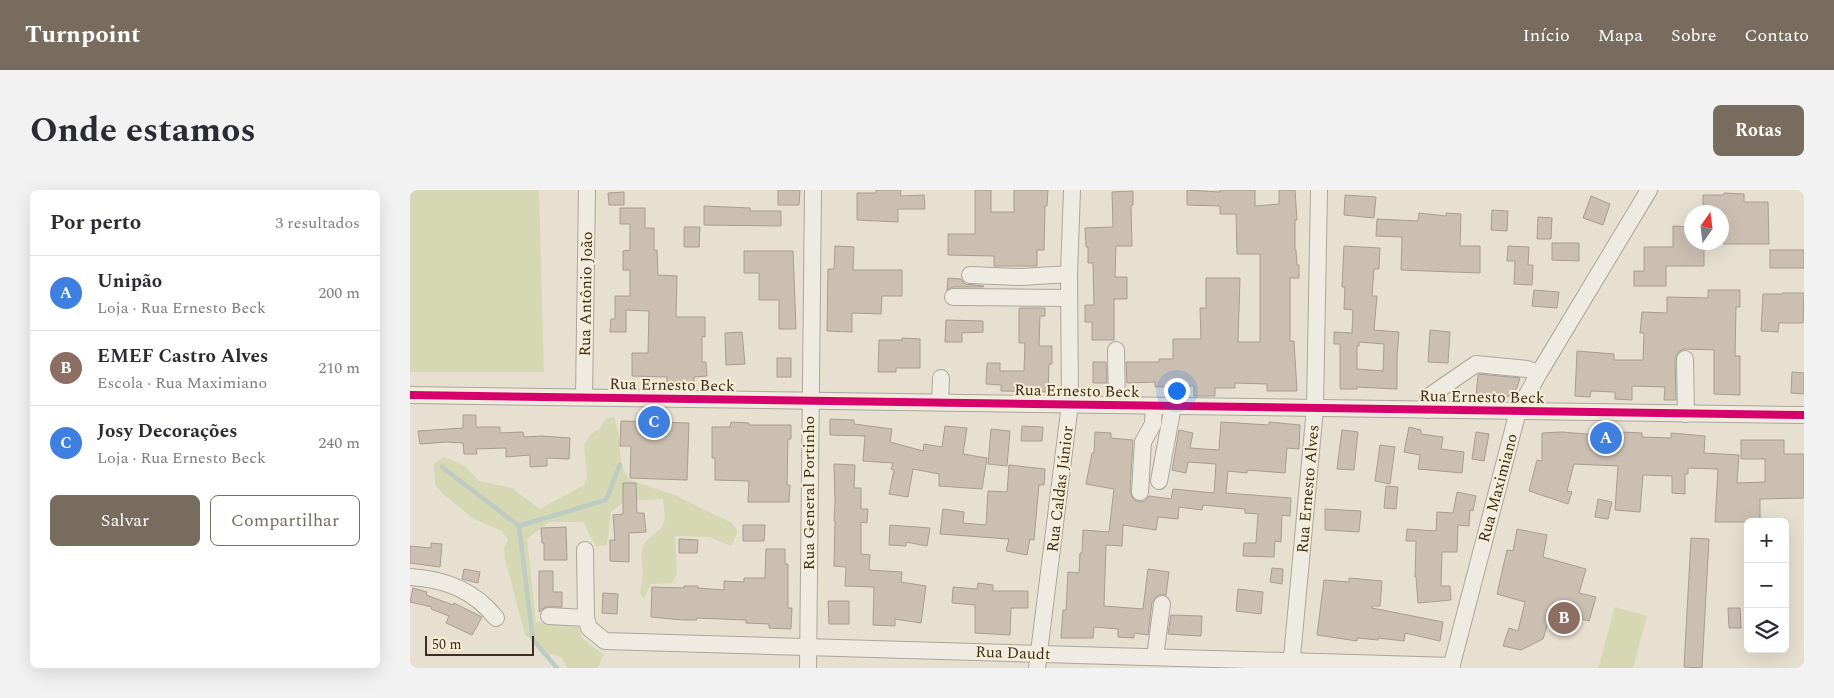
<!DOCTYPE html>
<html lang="pt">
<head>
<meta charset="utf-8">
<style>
	body { margin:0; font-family:Spectral,serif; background:#f2f2f3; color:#2b2b33 }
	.controls { position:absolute; right:15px; bottom:15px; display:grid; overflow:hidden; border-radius:8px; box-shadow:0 5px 20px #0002 }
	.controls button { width:45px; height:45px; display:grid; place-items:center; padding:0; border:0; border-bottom:1px solid #e1e1e2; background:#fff; color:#2b2b33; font:25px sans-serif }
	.compass { position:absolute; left:1274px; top:15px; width:45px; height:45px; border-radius:50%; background:#fff; box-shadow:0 5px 20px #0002; rotate:14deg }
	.scale { position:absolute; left:15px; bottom:12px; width:109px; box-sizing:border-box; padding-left:5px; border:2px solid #3d2e20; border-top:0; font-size:14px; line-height:18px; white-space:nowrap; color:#3d2e20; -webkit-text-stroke:4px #f7eed8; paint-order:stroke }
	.you { position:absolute; left:766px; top:200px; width:18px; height:18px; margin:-12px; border:4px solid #fff; border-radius:50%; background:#1a73e8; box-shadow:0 0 0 8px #1a73e833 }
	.badge { display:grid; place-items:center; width:32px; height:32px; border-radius:50%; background:#786c5e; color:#fff; font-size:16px; font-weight:700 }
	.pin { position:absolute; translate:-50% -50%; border:2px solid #fff; box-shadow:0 1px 5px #0006 }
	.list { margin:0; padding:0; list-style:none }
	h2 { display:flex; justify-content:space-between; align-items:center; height:65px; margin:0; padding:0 20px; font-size:21px }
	h2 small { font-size:16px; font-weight:400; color:#7c7c81 }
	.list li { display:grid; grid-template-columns:32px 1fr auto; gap:15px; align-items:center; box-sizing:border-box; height:75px; padding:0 20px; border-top:1px solid #e1e1e2 }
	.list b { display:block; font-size:19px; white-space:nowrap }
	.list p { margin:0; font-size:16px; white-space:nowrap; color:#7c7c81 }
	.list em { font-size:16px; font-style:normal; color:#7c7c81 }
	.actions { display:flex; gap:10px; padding:15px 20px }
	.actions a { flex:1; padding:11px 0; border:1px solid #786c5e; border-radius:8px; text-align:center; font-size:18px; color:#786c5e }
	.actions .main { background:#786c5e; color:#fff }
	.icon { flex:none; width:28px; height:28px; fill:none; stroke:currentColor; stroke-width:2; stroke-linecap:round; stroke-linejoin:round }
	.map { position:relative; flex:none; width:1394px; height:478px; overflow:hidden; border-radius:8px }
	header { display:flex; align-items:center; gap:30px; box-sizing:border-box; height:70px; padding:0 25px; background:#786c5e; color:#fff }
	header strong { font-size:24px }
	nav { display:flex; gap:28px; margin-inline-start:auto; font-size:18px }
	.intro { display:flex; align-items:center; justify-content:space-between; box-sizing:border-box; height:120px; padding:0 30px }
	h1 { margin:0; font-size:35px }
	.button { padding:12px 22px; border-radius:8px; background:#786c5e; color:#fff; font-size:18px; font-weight:700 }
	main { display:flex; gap:30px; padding:0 30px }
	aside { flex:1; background:#fff; border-radius:8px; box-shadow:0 5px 20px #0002 }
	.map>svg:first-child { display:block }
	.green { fill:#d6d7b3 }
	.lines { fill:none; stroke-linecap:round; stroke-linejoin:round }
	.stream { stroke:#bcccc2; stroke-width:4.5 }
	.building { fill:#cbbfb2; stroke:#a89c90; fill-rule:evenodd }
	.minor-casing { stroke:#ada599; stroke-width:18 }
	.minor { stroke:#efebe3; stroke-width:16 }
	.cycleway-casing { stroke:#f7eed8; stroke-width:11 }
	.cycleway { stroke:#d6006c; stroke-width:8 }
	.labels { text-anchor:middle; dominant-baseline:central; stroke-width:4; stroke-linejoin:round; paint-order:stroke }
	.street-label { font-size:16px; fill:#3d2e20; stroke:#f7eed8 }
</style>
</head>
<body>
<header>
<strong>Turnpoint</strong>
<nav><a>Início</a><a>Mapa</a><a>Sobre</a><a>Contato</a></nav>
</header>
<div class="intro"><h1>Onde estamos</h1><a class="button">Rotas</a></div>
<main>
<aside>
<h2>Por perto<small>3 resultados</small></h2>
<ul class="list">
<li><span class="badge" style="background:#3f7fe0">A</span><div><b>Unipão</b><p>Loja · Rua Ernesto Beck</p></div><em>200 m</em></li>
<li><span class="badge" style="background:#8d6e63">B</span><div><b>EMEF Castro Alves</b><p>Escola · Rua Maximiano</p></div><em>210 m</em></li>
<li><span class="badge" style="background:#3f7fe0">C</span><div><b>Josy Decorações</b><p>Loja · Rua Ernesto Beck</p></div><em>240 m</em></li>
</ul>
<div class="actions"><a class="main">Salvar</a><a>Compartilhar</a></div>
</aside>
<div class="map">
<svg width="1394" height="478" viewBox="0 0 1394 478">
	<rect width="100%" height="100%" fill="#e7e0d1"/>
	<g class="green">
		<polygon points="0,0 129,0 134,182 0,182"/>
		<path d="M204 227C213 247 205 272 220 290L267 306 322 333 328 342 321 356 300 347 265 346 267 384 262 393 241 394 234 409 230 403 233 384 231 363 234 353 250 339 255 330 253 309 215 311 201 322 197 355 186 356 173 332H139L117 349 126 432 169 437 172 448 194 465 187 478H157L151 467 142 464 132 466 123 450 115 445 95 369 94 359 98 349 92 341 64 329 32 303 25 295 24 274 33 267 54 275 69 291 102 298 130 319 174 295 177 285 174 255 180 245 189 239 197 228Z"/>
		<polygon points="1205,417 1237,426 1223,478 1188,478"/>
	</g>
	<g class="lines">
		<g class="stream">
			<polyline points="32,277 109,336 123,450 147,478"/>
			<polyline points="109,336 196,310 210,275"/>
		</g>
	</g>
	<g class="building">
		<polygon points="368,0 390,0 389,15 368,15"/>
		<polygon points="466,0 491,0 490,6 514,5 515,19 488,19 488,32 447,30 447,3 466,3"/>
		<polygon points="565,0 581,0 581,22 604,22 604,0 638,0 637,16 635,16 634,60 627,60 627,76 584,76 584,66 538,65 538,44 565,44"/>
		<polygon points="777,0 810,2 810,0 845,0 845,16 869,14 869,0 885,0 887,30 885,30 885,60 886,60 887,75 889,75 889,88 880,88 880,151 884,151 887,201 857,201 857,194 825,193 825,198 805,198 805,206 784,206 784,196 745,197 745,192 717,193 716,172 749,172 749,169 763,169 763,149 791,149 790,118 796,118 796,88 830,88 828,152 850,152 850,64 827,64 826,24 810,24 810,16 777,15"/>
		<polygon points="723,1 723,15 721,15 722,56 706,56 705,87 717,87 717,109 704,109 704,150 682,150 682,132 675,132 675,115 684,115 683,73 678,73 678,57 676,57 675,38 703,37 702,2"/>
		<polygon points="214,2 214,15 199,15 198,3"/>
		<polygon points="1314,3 1334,4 1334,12 1358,12 1359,54 1313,54 1313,22 1293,22 1293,5 1313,5"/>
		<polygon points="935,5 966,7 964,28 934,25"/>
		<polygon points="1181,6 1200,14 1193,35 1173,28"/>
		<polygon points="294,16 340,18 340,21 371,21 371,36 294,35"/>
		<polygon points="210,18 235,18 235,38 244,38 244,60 247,60 248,85 267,86 266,127 295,127 295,147 292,146 292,172 296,172 297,186 284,187 284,193 257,194 257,187 222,186 222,163 238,163 239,121 216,120 216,142 200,142 201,129 205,129 205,106 220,106 220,80 213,80 213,61 220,60 220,34 210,34"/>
		<polygon points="1082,20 1098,21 1097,41 1081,40"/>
		<polygon points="1009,23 1036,26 1036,23 1051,24 1050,56 1070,56 1070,83 991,80 992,47 966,46 967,29 1008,31"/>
		<polygon points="1128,27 1142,28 1141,49 1127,49"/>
		<polygon points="1263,36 1282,37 1282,52 1294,52 1294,76 1256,76 1256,96 1224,96 1224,81 1234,81 1234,57 1263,57"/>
		<polygon points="274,37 290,37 289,57 274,57"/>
		<polygon points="1142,53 1169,53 1169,71 1142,70"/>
		<polygon points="425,56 444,57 443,80 492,80 492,106 472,106 471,124 442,123 442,142 417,141 418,79 424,79"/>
		<path d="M934 56 970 58 969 79H964L962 106H967L964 140 989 142 987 167V199L947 197V199H930V154H924V142L942 143 943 120 934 119 935 97H932ZM949 152 974 154 973 181 947 179V156H949Z"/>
		<polygon points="1098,56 1119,57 1118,75 1123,75 1122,95 1104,94 1105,71 1097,71"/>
		<rect x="1360" y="60" width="34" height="18"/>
		<polygon points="334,61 383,61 386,139 369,139 369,110 349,110 349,83 334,83"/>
		<polygon points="538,88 551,89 555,94 574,96 573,97 543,97 537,100"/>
		<polygon points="1124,100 1149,102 1147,118 1122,116"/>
		<polygon points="1298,100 1330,100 1330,117 1326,117 1325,166 1330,166 1330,205 1304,204 1304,160 1275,159 1269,161 1265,169 1266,210 1254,210 1255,197 1222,196 1222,210 1205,209 1205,202 1181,201 1180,207 1165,206 1167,161 1204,164 1204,170 1233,170 1234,143 1230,143 1232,122 1257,123 1257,107 1298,108"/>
		<polygon points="1372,103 1394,103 1393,133 1369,133 1368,142 1351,141 1353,104 1372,104"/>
		<polygon points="609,118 635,118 635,126 630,126 629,156 642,156 642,174 639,174 638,202 591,201 591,195 576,194 577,173 590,173 590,181 614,181 615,153 609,153"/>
		<polygon points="536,130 573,131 573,142 552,143 552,152 535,152"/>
		<polygon points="1020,140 1040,142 1038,173 1018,172"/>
		<polygon points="332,142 335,174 316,175 315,143"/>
		<polygon points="492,148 510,149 510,178 486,178 486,182 468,182 469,150 492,150"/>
		<rect x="367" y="168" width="14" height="19"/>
		<polygon points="683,172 696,172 697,193 683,193"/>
		<polygon points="1382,182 1394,183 1394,204 1381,203"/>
		<polygon points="1068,185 1069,184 1110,188 1107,198 1101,205 1093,209 1066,206"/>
		<polygon points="53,225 66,225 66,237 90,237 90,243 113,242 114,247 131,246 160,248 159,269 137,268 137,276 120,277 120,265 96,267 96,258 66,259 67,264 54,264 53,253 36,252 10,254 8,241 53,238"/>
		<polygon points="420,229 444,230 444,234 482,239 480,252 513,261 514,254 532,257 535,236 557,238 553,264 577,268 572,299 529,296 529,284 503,279 498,307 479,304 484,280 481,279 483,273 453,271 455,246 420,245"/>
		<polygon points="211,231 279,233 277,290 220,288 221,256 210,256"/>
		<polygon points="321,232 339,233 339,235 381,235 381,249 378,249 377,295 380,295 379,312 338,312 339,291 305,290 305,268 302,268 302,237 320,237"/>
		<polygon points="811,232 859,235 859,232 890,235 889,259 877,258 875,283 837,280 837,283 818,281 816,303 881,308 880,326 872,325 871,352 865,351 864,367 833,366 834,353 846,353 848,324 835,323 835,319 793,315 792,320 769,317 768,329 748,327 746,340 713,335 712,356 696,355 694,416 733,419 738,379 759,382 756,405 748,405 742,412 738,445 724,443 724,448 708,447 708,439 684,437 683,448 651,448 653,420 656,420 658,382 669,383 670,363 672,363 673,340 699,342 704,299 676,294 682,263 684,263 685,242 701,243 701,248 723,250 720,302 724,310 730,312 735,311 739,306 761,309 763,299 804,303 806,274 778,272 776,283 762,280 769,240 783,243 780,258 809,260"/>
		<polygon points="612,236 633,237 632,251 611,251"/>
		<polygon points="999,237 1011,240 1011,244 1033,247 1031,259 1054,262 1052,283 1008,279 1010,265 994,262"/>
		<polygon points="581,239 600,241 597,276 578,274"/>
		<polygon points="932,240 948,242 944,280 927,279"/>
		<polygon points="1066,242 1079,244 1074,271 1062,269"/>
		<polygon points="1152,242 1210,247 1210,242 1232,243 1232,247 1261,248 1261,243 1295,246 1294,263 1329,265 1327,293 1355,292 1355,269 1331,269 1331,250 1374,250 1374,264 1394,264 1394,308 1350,309 1350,332 1305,332 1308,279 1278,278 1278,284 1275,284 1275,304 1262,303 1262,286 1233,285 1230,322 1205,320 1208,276 1164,274 1157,301 1162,302 1158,314 1119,301 1127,270 1132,271 1132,243"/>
		<polygon points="970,255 985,257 980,294 965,291"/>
		<polygon points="424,274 445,275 444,298 451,298 451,319 458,319 457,333 451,332 451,364 460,365 459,380 492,382 491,392 516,396 511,433 485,429 485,436 463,435 464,397 435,396 436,377 424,376 425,331 424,331 425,311"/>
		<polygon points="599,275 635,279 634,295 629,295 624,350 620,349 617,365 596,361 599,349 530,344 533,319 554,322 553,333 576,335 578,301 597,302"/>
		<polygon points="213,293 226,293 227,323 234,323 236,342 219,343 219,372 200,371 200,350 205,350 203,325 213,324"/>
		<polygon points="976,296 988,297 986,319 974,318"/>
		<polygon points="1047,302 1066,306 1063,321 1060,320 1059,336 1048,335 1047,362 1032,362 1031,396 1040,396 1041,410 1008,413 1006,387 1005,387 1006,351 996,351 997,339 1026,341 1027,322 1043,323"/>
		<polygon points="1188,309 1202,312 1198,329 1185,327"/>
		<polygon points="915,319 951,321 949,342 915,340"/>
		<polygon points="333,335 355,335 354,351 333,351"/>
		<polygon points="480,335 520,338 517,356 496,352 496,356 479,355"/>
		<polygon points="156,337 157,370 134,370 134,353 132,353 131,338"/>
		<polygon points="1107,339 1137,345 1133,367 1176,379 1169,403 1186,407 1179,431 1161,426 1159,432 1140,426 1133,449 1111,460 1093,456 1099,438 1108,441 1115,412 1087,404 1097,360 1103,361"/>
		<polygon points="1281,348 1299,349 1292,478 1274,477"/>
		<polygon points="269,349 288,350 287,363 269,363"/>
		<polygon points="21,353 32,354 30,377 0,373 0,356 21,358"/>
		<polygon points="356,359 375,359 375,374 378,374 378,418 382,418 381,439 359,438 359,434 336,433 336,430 287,428 287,430 273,430 241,427 242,397 274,398 274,396 288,396 288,398 314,400 314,391 334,392 334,388 355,388"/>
		<polygon points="862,378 873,379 872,394 860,392"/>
		<polygon points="54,379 70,382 68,393 52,389"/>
		<polygon points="129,381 143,381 143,402 152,402 152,417 135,417 129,422"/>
		<polygon points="939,388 972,391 970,416 962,416 962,418 1033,432 1030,451 995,443 994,451 968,448 968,450 947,448 947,451 907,445 914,390 939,392"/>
		<polygon points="568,393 583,395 583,401 618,401 618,418 601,418 600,445 565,443 565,415 542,413 543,397 567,399"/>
		<polygon points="3,398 17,402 16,405 43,415 44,413 72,427 62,445 36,433 39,426 21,419 22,417 0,412"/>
		<polygon points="828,399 853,402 851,424 826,421"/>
		<polygon points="193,403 208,404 207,424 192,423"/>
		<polygon points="418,411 439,411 439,434 419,434"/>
		<polygon points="1318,418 1330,418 1331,438 1319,438"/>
		<polygon points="761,425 792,426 791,446 758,444"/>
	</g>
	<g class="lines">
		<defs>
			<g id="minor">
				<polyline points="560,85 611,87 659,84"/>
				<polyline points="543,107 659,108"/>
				<polyline points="706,160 707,215"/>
				<polyline points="1275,169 1276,224"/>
				<polyline points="0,205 1394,225"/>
				<polyline points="174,207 177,0"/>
				<polyline points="530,212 531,188"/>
				<polyline points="1018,220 1018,207 1066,174 1117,179 1129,183"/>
				<polyline points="749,291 763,216"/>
				<polyline points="730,302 733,252 743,234 744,216"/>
				<polyline points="175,360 176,428 179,438 195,451 1042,476"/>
				<path d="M0 387C35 389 64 400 86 428"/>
				<polyline points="139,426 176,428"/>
				<polyline points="745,467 752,414"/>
				<polyline points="398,478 403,0"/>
				<polyline points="627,478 660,214 659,84 662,0"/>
				<polyline points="881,478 905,218 909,0"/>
				<polyline points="1041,478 1108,221 1129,183 1239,0"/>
			</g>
		</defs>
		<use href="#minor" class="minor-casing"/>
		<use href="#minor" class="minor"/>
		<defs>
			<polyline id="cycleway" points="0,205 1394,225"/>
		</defs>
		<use href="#cycleway" class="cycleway-casing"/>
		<use href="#cycleway" class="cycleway"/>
	</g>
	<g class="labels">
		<g class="street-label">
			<text transform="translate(176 104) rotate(-89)">Rua Antônio João</text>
			<text transform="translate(262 195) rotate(1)">Rua Ernesto Beck</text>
			<text transform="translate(667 201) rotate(1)">Rua Ernesto Beck</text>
			<text transform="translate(1072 207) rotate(1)">Rua Ernesto Beck</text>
			<text transform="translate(1088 298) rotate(-75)">Rua Maximiano</text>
			<text transform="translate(650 299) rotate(-83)">Rua Caldas Júnior</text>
			<text transform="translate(898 299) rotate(-85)">Rua Ernesto Alves</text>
			<text transform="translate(399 303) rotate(-90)">Rua General Portinho</text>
			<text transform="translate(603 463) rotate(2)">Rua Daudt</text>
		</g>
	</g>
</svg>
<div class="controls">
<button>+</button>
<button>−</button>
<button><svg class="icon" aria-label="layers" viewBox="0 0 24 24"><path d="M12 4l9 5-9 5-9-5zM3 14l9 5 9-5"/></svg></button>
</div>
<svg class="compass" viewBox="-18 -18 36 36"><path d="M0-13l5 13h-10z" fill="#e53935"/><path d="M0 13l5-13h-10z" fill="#7c7c81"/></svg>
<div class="scale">50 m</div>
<div class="you"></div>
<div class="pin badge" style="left:1196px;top:248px;background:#3f7fe0">A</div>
<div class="pin badge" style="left:1154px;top:428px;background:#8d6e63">B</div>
<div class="pin badge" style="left:244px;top:232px;background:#3f7fe0">C</div>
</div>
</main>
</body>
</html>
